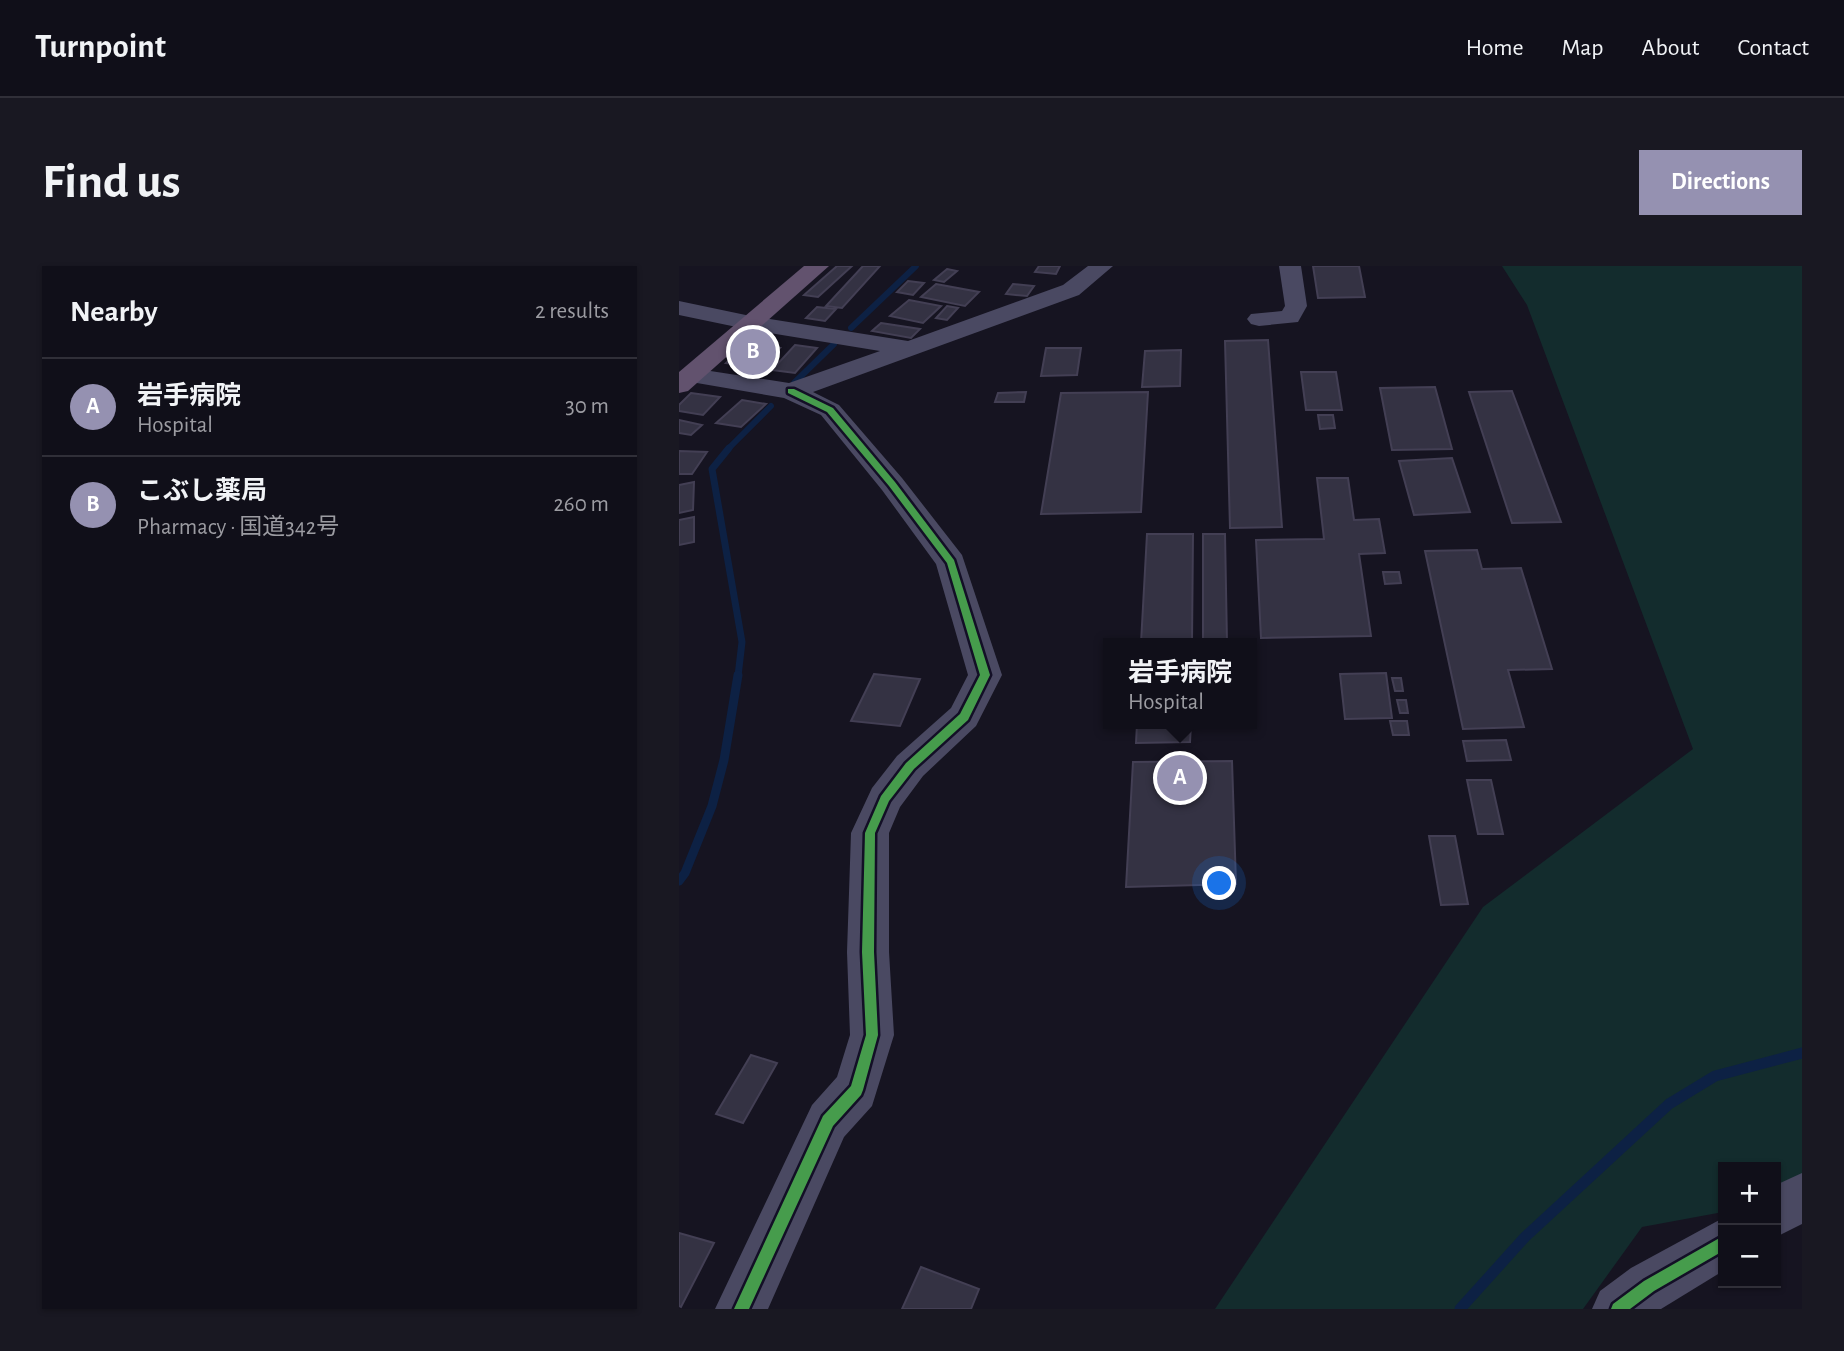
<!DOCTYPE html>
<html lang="en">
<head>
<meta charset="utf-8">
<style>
	body { margin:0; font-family:"Alegreya Sans","Noto Sans JP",sans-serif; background:#191822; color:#f1f3f6 }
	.controls { position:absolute; right:21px; bottom:21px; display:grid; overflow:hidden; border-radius:0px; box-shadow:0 2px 5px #0004 }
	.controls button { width:63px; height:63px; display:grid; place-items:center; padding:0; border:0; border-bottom:2px solid #302f38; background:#100f19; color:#f1f3f6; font:35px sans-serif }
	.you { position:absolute; left:541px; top:618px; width:24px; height:24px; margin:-18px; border:5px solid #fff; border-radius:50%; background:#1a73e8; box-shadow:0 0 0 10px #1a73e833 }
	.badge { display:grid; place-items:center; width:46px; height:46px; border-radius:50%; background:#9591b1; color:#fff; font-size:23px; font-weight:700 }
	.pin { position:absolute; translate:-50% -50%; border:4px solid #fff; box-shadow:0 2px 7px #0006 }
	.popup { position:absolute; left:424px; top:372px; width:154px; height:91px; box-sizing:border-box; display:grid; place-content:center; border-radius:0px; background:#100f19; filter:drop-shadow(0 2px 5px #0005); font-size:23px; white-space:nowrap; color:#9c9ca2 }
	.popup b { font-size:26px; color:#f1f3f6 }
	.popup::after { content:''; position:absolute; left:50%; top:100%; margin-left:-14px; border:14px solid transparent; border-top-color:#100f19 }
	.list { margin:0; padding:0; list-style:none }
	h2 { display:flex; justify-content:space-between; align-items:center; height:91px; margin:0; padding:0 28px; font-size:30px }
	h2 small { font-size:23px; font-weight:400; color:#9c9ca2 }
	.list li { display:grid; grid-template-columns:46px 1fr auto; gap:21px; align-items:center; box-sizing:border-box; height:98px; padding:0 28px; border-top:2px solid #302f38 }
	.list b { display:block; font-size:26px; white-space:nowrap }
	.list p { margin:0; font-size:23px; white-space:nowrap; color:#9c9ca2 }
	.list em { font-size:23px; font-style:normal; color:#9c9ca2 }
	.map { position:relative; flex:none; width:1123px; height:1043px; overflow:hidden; border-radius:0px }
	header { display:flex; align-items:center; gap:42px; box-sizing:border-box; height:98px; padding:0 35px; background:#100f19; border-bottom:2px solid #302f38 }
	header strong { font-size:33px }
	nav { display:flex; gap:38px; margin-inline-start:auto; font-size:24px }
	.intro { display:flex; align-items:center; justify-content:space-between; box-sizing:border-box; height:168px; padding:0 42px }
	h1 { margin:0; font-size:49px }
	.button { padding:18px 32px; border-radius:0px; background:#9591b1; color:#fff; font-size:24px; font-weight:700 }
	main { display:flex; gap:42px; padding:0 42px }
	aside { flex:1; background:#100f19; border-radius:0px; box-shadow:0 2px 5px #0004 }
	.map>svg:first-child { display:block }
	.green { fill:#132c2d }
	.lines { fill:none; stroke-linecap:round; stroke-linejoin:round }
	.stream-far3 { stroke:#0d2144; stroke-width:6 }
	.stream-far2 { stroke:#0d2144; stroke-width:7 }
	.stream-far1 { stroke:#0d2144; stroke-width:9 }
	.stream { stroke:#0d2144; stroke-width:11 }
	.building { fill:#343243; stroke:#433f54; stroke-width:2 }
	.minor { fill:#4a4962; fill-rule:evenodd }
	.tertiary { fill:#4a4962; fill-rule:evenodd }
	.trunk { fill:#62526e; fill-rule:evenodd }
	.cycleway-casing { stroke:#130f26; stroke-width:5 }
	.cycleway { fill:#469c4c; fill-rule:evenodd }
</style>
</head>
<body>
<header>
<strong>Turnpoint</strong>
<nav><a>Home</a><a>Map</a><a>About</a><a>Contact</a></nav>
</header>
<div class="intro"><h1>Find us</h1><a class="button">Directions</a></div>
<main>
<aside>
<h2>Nearby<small>2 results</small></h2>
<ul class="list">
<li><span class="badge">A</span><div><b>岩手病院</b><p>Hospital</p></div><em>30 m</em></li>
<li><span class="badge">B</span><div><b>こぶし薬局</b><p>Pharmacy · 国道342号</p></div><em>260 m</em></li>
</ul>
</aside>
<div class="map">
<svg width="1123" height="1043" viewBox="0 0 1123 1043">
	<rect width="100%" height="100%" fill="#161421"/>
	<polygon class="green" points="823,0 1123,0 1123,932 1097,937 1097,901 1044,901 1044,946 963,961 904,1043 536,1043 804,641 1014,483 848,39"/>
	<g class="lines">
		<g class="stream-far3">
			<polyline points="172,62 237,0"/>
			<polyline points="115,117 155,78"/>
			<polyline points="49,183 92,140"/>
		</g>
		<polyline class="stream-far2" points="50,182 33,203 63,376 59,410"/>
		<polyline class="stream-far1" points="0,615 6,607 33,540 45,494 59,409"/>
		<polyline class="stream" points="781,1043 846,971 990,838 1036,810 1123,787"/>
	</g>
	<g class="building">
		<polygon points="158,0 173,0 139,31 125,29"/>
		<polygon points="184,0 201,0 163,42 147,40"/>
		<polygon points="360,0 381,0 377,8 356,6"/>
		<polygon points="634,0 680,0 686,31 639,32"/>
		<polygon points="268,3 278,5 265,16 255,14"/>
		<polygon points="229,15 245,17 234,29 218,26"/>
		<polygon points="257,18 300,26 286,40 242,31"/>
		<polygon points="334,18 355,20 348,30 327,28"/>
		<polygon points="230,34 262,40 244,57 211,50"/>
		<polygon points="268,40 279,42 268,54 257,52"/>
		<polygon points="138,41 157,43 146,55 127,52"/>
		<polygon points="202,57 241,63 232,72 193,65"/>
		<polygon points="589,74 603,261 551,262 546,75"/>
		<polygon points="68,77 101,82 80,102 47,97"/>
		<polygon points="116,79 138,82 116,107 93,104"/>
		<polygon points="367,82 402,82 398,109 362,110"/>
		<polygon points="502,84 501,120 463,121 466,85"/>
		<polygon points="622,106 657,106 663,144 627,144"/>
		<polygon points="756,121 773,183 713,184 701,122"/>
		<polygon points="833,125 882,256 833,257 790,126"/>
		<polygon points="347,126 345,136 316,136 319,127"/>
		<polygon points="469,126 462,246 362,248 382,127"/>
		<polygon points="12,127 41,131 24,149 0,145 0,139"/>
		<polygon points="63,134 87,138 62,161 37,157"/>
		<polygon points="639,149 654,149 656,162 641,163"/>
		<polygon points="0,154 23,159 12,169 0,167"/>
		<polygon points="0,185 28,186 13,208 0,208"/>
		<polygon points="773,192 791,246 735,249 720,195"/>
		<polygon points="638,212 669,212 675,254 700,253 706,287 680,288 692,370 582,372 577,274 645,273"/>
		<polygon points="15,216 14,244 0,247 0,219"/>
		<polygon points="15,251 15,276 0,279 0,254"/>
		<polygon points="468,268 514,268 513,377 462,377"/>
		<polygon points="524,268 546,268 548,377 524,377"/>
		<polygon points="798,284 803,303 842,302 873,403 829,404 845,461 784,463 746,285"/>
		<polygon points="704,306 720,306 722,317 706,318"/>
		<polygon points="707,407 713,452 666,453 661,408"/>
		<polygon points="195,408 241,413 221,460 172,455"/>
		<polygon points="713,412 722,412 724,425 716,425"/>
		<polygon points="718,434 727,434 729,447 721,447"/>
		<polygon points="711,455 728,455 730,469 714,469"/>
		<polygon points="458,458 512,458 511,476 457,477"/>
		<polygon points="827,474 832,494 788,495 784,475"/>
		<polygon points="553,495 557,618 447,621 454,496"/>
		<polygon points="788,514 812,514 824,568 799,568"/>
		<polygon points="750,570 776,570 789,638 762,639"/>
		<polygon points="72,789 98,797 64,857 37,848"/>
		<polygon points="0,967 35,977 2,1041 0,1040"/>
		<polygon points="242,1001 300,1023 292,1043 223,1043"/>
	</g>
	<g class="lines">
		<g class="minor">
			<polygon points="409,0 434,0 400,29 134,126 160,139 223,212 283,289 323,409 297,460 244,510 221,541 210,567 210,686 215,769 193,840 165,871 89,1043 36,1043 133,839 158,811 171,769 168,686 172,567 193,522 218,490 272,442 289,409 257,298 203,224 142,149 105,132 12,116 3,114 0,108 3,104 12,102 110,117 201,85 72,64 64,62 60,57 64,52 72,50 229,75 384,19"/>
			<polygon points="600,0 622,0 628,40 619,56 580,60 572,58 568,53 572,48 603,45 606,40"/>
			<polygon points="1123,907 1123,958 1097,971 1097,919"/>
			<polygon points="1044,952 1044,1005 982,1043 913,1043 921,1025 952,1002"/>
		</g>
		<polygon class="tertiary" points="0,35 81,52 84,57 81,62 72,64 0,49"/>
		<polygon class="trunk" points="125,0 150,0 9,125 0,127 0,106"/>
		<defs>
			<g id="cycleway">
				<polygon points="109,123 115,123 154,142 216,216 275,294 311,409 289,454 235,503 210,535 196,567 195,686 199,769 184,824 182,829 154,860 70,1043 55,1043 144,850 172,820 187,769 183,686 186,567 202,530 227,497 281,448 301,409 268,297 210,220 148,146 109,127"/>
				<polygon points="1044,970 1044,985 975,1025 951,1043 932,1043 934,1038 965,1015"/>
			</g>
		</defs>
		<use href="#cycleway" class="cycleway-casing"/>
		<use href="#cycleway" class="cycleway"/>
	</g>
</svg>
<div class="controls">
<button>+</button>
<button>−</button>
</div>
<div class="you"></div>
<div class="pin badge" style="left:501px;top:512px">A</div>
<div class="popup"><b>岩手病院</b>Hospital</div>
<div class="pin badge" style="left:74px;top:86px">B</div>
</div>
</main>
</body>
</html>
